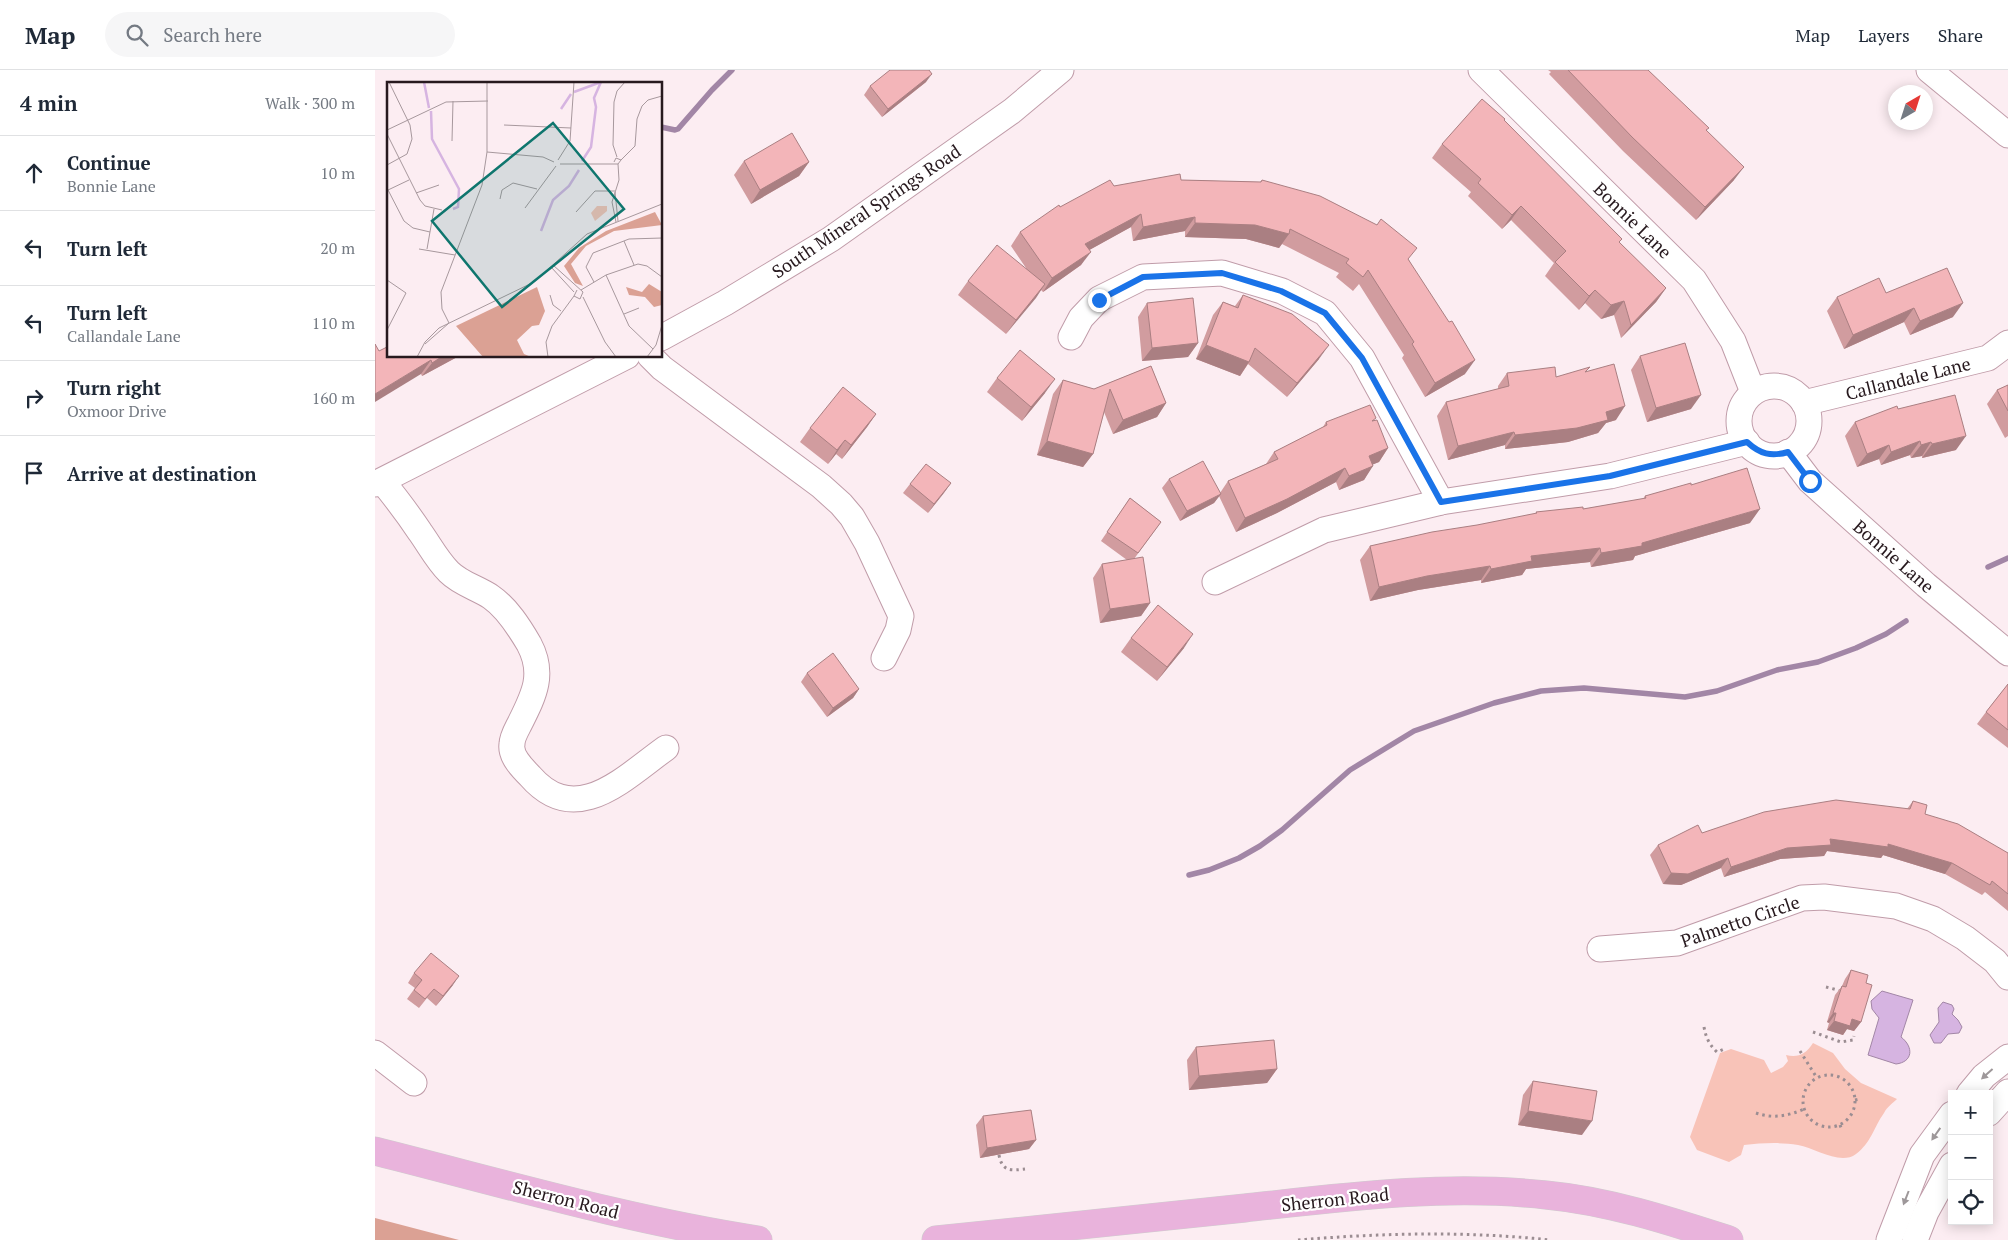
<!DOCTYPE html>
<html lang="en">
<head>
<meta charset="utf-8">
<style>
	body { margin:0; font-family:"PT Serif",serif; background:#f6f6f7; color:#1f2937 }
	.controls { position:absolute; right:15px; bottom:15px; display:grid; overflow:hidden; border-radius:0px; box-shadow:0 2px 12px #0003 }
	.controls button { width:45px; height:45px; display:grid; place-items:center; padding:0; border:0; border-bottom:1px solid #e0e1e3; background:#fff; color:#1f2937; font:25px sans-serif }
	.compass { position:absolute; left:1513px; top:15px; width:45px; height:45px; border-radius:50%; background:#fff; box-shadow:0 2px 12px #0003; rotate:39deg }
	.stop { position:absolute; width:15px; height:15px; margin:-11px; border:4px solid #1a73e8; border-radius:50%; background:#fff }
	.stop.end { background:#1a73e8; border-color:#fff; box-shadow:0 1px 5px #0008 }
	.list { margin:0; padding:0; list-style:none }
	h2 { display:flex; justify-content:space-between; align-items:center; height:65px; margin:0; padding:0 20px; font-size:21px }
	h2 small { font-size:16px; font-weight:400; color:#747a83 }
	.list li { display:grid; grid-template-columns:32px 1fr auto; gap:15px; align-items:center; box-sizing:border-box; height:75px; padding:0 20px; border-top:1px solid #e0e1e3 }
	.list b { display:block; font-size:19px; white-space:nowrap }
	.list p { margin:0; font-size:16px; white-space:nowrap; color:#747a83 }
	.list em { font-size:16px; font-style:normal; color:#747a83 }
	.icon { flex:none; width:28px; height:28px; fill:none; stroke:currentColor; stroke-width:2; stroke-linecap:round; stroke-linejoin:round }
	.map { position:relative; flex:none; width:1633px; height:1170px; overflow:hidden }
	header { display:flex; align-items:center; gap:30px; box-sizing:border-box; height:70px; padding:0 25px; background:#fff; border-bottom:1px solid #e0e1e3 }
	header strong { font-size:24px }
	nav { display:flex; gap:28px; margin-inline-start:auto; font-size:18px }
	.search { width:350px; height:45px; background:#f6f6f7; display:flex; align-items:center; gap:12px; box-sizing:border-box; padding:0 18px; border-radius:28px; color:#747a83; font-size:19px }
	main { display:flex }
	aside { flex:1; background:#fff }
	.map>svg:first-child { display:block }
	.green { fill:#f8c3b8 }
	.forest { fill:#dba194 }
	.water { fill:#d6b4e1; stroke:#a286a6 }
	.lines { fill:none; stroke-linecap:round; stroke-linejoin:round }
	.stream { stroke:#a286a6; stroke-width:5.5 }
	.minor-casing { stroke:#c09ca9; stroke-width:27 }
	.major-casing { stroke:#cfccce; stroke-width:29 }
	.path { stroke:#9b8d92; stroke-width:3; stroke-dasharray:2.5 4; stroke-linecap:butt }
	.minor { stroke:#fff; stroke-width:25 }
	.major { stroke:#e9b3dc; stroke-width:28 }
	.wall { fill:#d19c9f }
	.shaded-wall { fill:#aa7f82 }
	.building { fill:#f3b5b9; stroke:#aa7f82 }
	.oneway { fill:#9e989a }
	.route { stroke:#1a73e8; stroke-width:6 }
	.labels { text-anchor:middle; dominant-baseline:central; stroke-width:4.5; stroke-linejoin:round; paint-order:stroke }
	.street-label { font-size:18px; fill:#27191e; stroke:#fff }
	.inset-river { fill:none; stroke:#d6b4e1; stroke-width:2.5 }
	.inset-road { fill:none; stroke:#a7989d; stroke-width:1 }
	.view { fill:#0f766e; fill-opacity:0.15; stroke:#0f766e; stroke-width:2.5 }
	.inset-edge { fill:none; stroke:#27191e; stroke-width:2.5 }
</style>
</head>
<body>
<header>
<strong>Map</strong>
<div class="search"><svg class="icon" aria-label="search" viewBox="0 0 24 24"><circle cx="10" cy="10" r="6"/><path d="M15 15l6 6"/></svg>Search here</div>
<nav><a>Map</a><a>Layers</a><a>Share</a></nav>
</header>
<main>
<aside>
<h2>4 min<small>Walk · 300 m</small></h2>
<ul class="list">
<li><svg class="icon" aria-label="ahead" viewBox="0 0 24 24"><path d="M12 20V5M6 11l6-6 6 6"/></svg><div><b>Continue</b><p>Bonnie Lane</p></div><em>10 m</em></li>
<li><svg class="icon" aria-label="left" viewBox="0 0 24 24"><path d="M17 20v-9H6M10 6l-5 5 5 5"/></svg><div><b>Turn left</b></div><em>20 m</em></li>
<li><svg class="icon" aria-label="left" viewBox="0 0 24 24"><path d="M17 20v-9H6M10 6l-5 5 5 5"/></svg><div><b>Turn left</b><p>Callandale Lane</p></div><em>110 m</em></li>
<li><svg class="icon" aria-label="right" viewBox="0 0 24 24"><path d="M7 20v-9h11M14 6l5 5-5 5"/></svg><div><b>Turn right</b><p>Oxmoor Drive</p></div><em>160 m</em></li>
<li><svg class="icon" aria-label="arrive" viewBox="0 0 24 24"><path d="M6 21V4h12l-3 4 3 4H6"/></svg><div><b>Arrive at destination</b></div></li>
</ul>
</aside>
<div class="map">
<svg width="1633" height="1170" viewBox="0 0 1633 1170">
	<rect width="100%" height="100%" fill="#fcedf2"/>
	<path class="green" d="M1438 973 1458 983 1470 999 1486 1013 1522 1029C1518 1033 1512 1037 1509 1043 1499 1057 1496 1073 1481 1084 1465 1096 1441 1078 1423 1075 1406 1072 1387 1073 1369 1075L1366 1085 1354 1092 1322 1080 1315 1067 1345 983 1356 979 1389 990 1396 1003 1408 997 1413 991 1411 985C1423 988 1431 984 1438 973Z"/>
	<polygon class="forest" points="0,1148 84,1170 0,1170"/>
	<g class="water">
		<path d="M1507 921 1538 930 1526 967C1539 977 1538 992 1521 994L1493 985 1504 948 1497 939 1496 931Z"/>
		<polygon points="1568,932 1577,935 1579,939 1577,944 1583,950 1587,957 1584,963 1573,964 1566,973 1559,973 1555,965 1564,952 1563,938"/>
	</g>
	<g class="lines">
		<g class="stream">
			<polyline points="286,57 300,60 303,59 337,20 357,0"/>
			<polyline points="1613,497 1633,488"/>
			<polyline points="814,805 834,800 864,788 885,776 907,760 975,700 1039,661 1119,633 1166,621 1209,618 1310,627 1342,621 1402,600 1443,592 1481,578 1511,564 1531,551"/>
		</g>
		<defs>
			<g id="minor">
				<polyline points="1106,0 1319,210 1358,271 1378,322"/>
				<polyline points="1554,0 1633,65"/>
				<polyline points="696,267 706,248 724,229 768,207 847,203 907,221 950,243 987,288 1066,432"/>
				<polyline points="286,268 350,233 456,169 637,41 686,0"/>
				<polyline points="275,286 287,298 446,416 466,434 477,447 492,473 526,546 523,560 509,588"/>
				<circle cx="1399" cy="351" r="35"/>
				<polyline points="1429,333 1613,288 1633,273"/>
				<polyline points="1413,382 1435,411 1551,515 1633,583"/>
				<path d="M7 411C20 427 33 444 45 462 55 476 62 490 74 502 86 514 103 518 116 527 132 538 144 557 154 574 170 604 159 625 145 653 142 659 137 667 137 674 135 686 147 698 155 706 201 759 249 708 291 678"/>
				<polyline points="0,414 252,286"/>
				<polyline points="840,512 949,460 1066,432 1235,406 1372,372"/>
				<polyline points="1225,879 1302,873 1427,828 1449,827 1521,836 1558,849 1590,868 1620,891 1633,907"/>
				<polyline points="0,983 39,1013"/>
				<polyline points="1594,1024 1609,1006 1633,987"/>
				<polyline points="1614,1043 1633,1022"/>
				<polyline points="1514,1170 1547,1085 1577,1044"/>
				<polyline points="1540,1170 1551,1142 1577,1095"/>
			</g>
			<g id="major">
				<path d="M0 1081C127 1113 253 1150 383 1170"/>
				<path d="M561 1170C664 1160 767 1149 870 1138 970 1127 1070 1114 1171 1125 1234 1131 1295 1151 1354 1170"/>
			</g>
		</defs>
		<use href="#minor" class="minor-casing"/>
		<use href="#major" class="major-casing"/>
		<g class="path">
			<polyline points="1451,917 1466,921"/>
			<path d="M1329 957C1331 968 1334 974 1342 982L1349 979 1350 981"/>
			<polyline points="1438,962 1466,972 1478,970 1479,966"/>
			<polyline points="1425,981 1442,1008"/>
			<circle cx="1454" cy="1031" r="26"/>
			<polyline points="1480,1030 1485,1029"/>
			<path d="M1381 1043C1398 1049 1413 1046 1429 1039"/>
			<polyline points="1465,1055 1467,1060"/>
			<path d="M624 1085C627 1101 635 1101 650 1099"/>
			<path d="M923 1170C1007 1163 1092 1161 1175 1170"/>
		</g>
		<use href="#minor" class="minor"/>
		<use href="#major" class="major"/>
	</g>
	<g class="wall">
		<polygon points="1173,0 1273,0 1331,61 1359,110 1321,150 1248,81 1174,4 1176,2"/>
		<polygon points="554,1 551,12 507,47 489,25 495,16"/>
		<polygon points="1129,50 1244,173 1291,218 1281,232 1246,268 1239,245 1226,249 1210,233 1204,240 1170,206 1179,193 1136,150 1127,159 1093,126 1096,122 1057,88 1067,74"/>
		<polygon points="369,91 434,92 424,106 376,134 359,105"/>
		<polygon points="806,110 885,112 887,110 1034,190 1090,304 1050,327 1027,288 1029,285 984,214 978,221 961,207 964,203 907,174 904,178 871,169 810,167 810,161 758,171 756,157 714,180 706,195 668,222 666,220 631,264 583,225 593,211 651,198 636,176 645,162 685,137 739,116"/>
		<polygon points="1511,223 1578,247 1535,265 1529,252 1469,279 1452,241 1462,227"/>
		<polygon points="868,225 944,289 912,327 873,294 865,306 821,289 838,245 848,232 860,236"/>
		<polygon points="772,233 823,273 813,287 767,291 763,247"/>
		<polygon points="4,281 14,286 84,286 47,306 46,304"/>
		<polygon points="1265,286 1316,339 1272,352 1256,300"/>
		<polygon points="776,296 791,333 782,347 738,364 729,342 718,384 708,397 662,385 678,324 688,310 719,319"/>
		<polygon points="1212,302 1241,350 1231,353 1223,363 1193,372 1130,379 1130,375 1073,390 1062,346 1071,332 1123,319 1123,316 1132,303 1181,307"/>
		<polygon points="622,308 670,323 647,351 612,322"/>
		<polygon points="1633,315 1633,366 1630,368 1612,334 1622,320"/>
		<polygon points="1523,339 1581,380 1547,388 1547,386 1536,388 1535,385 1506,395 1504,389 1482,397 1470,366 1480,352"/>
		<polygon points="501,344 492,357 467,389 461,384 453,394 425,372 435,358"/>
		<polygon points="999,350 1013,378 1004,392 998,394 989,410 964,420 961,412 902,443 861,462 844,426 839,433 805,451 787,418 794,409 845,423 853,411 891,394 899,382 948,357 951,352"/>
		<polygon points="576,413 553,443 528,423 535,414"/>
		<polygon points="1316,415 1375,453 1260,486 1258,490 1216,497 1215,492 1151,499 1147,505 1106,513 1106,510 1043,520 995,531 985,490 995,476 1160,444 1161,442 1208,439 1268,429 1270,426"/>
		<polygon points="755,428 786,452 759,489 775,533 766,546 725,553 718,508 727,494 752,490 726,471"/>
		<polygon points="756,568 809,578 782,611 746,582"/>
		<polygon points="432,603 484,619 478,628 452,647 426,612"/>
		<polygon points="1633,614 1633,678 1602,654 1611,642"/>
		<polygon points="1538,731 1550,744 1633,783 1633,841 1610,822 1607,825 1570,804 1508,785 1506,788 1452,781 1449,786 1405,789 1349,807 1346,798 1306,815 1288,814 1275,785 1283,775 1327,763 1532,739"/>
		<polygon points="1476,900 1491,913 1486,952 1479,961 1472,959 1468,965 1452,960 1454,953 1452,952 1460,925 1467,916 1470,909"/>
		<polygon points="39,903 78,915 61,936 52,928 44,938 32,929 40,918 33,913"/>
		<polygon points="821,977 902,999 892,1013 814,1020 812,990"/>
		<polygon points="1158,1011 1207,1065 1143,1055 1148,1025"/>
		<polygon points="608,1046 661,1070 654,1079 605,1088 601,1055"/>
	</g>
	<g class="shaded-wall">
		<polygon points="557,4 551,12 507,47 513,39"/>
		<polygon points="434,92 424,106 376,134 385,120"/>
		<polygon points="1369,97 1359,110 1321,150 1330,137"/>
		<polygon points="1146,136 1136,150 1127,159 1137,145"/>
		<polygon points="766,144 756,157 700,188 710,174"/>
		<polygon points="820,147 810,161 758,171 768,157"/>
		<polygon points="820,153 880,155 914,164 904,178 871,169 810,167"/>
		<polygon points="716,182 706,195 668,222 677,208"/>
		<polygon points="670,214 661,228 631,264 641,250"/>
		<polygon points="1291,218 1281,232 1246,268 1256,255"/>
		<polygon points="1220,220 1210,233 1204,240 1214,226"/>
		<polygon points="1249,231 1239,245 1226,249 1236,235"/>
		<polygon points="1588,233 1578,247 1535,265 1545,251"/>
		<polygon points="1539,238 1529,252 1469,279 1478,265"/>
		<polygon points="823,273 813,287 767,291 777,278"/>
		<polygon points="831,275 874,292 865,306 821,289"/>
		<polygon points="954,275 944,289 912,327 922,313"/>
		<polygon points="68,286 84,286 47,306 57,293"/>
		<polygon points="56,290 46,304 0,332 0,324"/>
		<polygon points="1100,290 1090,304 1050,327 1060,313"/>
		<polygon points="680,309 670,323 647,351 656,337"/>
		<polygon points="1326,325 1316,339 1272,352 1281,338"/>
		<polygon points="791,333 782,347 738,364 748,350"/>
		<polygon points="1250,336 1241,350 1231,353 1223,363 1193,372 1130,379 1140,365"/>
		<polygon points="501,344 492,357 467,389 476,375"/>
		<polygon points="1139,362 1130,375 1073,390 1083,376"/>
		<polygon points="1591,366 1581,380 1547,388 1557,374"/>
		<polygon points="470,370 461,384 453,394 462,380"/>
		<polygon points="672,371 718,384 708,397 662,385"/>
		<polygon points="1545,371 1535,385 1506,395 1516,382"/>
		<polygon points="1556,372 1547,386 1536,388 1546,375"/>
		<polygon points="1514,375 1504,389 1482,397 1492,384"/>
		<polygon points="1013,378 1004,392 985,400 994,386"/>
		<polygon points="998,396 989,410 964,420 974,406"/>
		<polygon points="970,398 961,412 902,443 861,462 870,448"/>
		<polygon points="576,413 569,423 553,443 559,434"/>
		<polygon points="846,424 839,433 805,451 812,441"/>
		<polygon points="1385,439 1375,453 1260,486 1258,490 1216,497 1226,483 1267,473"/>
		<polygon points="1225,478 1215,492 1151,499 1147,505 1106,513 1116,499 1156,486"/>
		<polygon points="1115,496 1106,510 1043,520 995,531 1004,517 1052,506"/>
		<polygon points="775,533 766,546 725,553 735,539"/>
		<polygon points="818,564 809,578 782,611 792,597"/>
		<polygon points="484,619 478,628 452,647 458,638"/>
		<polygon points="1455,769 1513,774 1577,793 1570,804 1508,785 1506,788 1452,781 1449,786 1405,789 1349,807 1356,797 1412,778"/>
		<polygon points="1353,788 1346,798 1306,815 1288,814 1296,803"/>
		<polygon points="84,906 78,915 61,936 68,926"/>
		<polygon points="1458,943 1461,943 1454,953 1452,952"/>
		<polygon points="1477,949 1486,952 1479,961 1472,959 1468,965 1452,960 1459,951"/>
		<polygon points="902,999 892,1013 814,1020 824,1006"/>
		<polygon points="1153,1041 1217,1051 1207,1065 1143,1055"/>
		<polygon points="661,1070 654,1079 605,1088 612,1078"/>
	</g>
	<g class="building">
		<polygon points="515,0 554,0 557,4 513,39 495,16"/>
		<polygon points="1193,0 1273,0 1334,58 1331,60 1369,97 1330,137 1257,67"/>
		<polygon points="1107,29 1130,49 1129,50 1247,169 1244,172 1291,218 1256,255 1249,231 1236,235 1220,220 1214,226 1180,192 1191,181 1146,136 1137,145 1103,113 1106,109 1067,74"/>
		<polygon points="417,63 434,92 385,120 369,91"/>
		<polygon points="805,104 806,110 886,112 887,110 945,126 1002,155 1006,149 1042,178 1033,189 1074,252 1077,251 1100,290 1060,313 1037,274 1039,272 993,200 988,207 971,193 974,189 915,159 914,164 880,155 820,153 820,147 768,157 766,144 710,174 716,182 677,208 645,162 684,135 685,137 735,110 739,116"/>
		<polygon points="622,175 670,214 641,250 593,211"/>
		<polygon points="1572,198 1588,233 1545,251 1539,238 1478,265 1462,227 1504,208 1511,223"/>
		<polygon points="868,225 917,244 954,275 922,313 880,278 874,292 831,275 848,232 863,238"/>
		<polygon points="818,228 823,273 777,278 772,233"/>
		<polygon points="1310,273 1326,325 1281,338 1265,286"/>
		<polygon points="0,274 4,281 14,276 14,286 68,286 57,293 56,290 0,324"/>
		<polygon points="645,280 680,309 656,337 622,308"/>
		<polygon points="1239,294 1250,336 1231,342 1233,350 1202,358 1140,365 1139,362 1083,376 1071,332 1134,316 1132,303 1180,297 1181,307 1215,297 1210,302"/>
		<polygon points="776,296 791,333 748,350 735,319 718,384 672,371 688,310 719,319"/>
		<polygon points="1633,315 1633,341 1622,320"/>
		<polygon points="468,317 501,344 476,375 470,370 462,380 435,358"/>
		<polygon points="1580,325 1591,366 1557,374 1556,372 1546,375 1545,371 1516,382 1514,375 1492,384 1480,352 1522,336 1523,339"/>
		<polygon points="995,335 1001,348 997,351 1002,350 1013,378 994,386 998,396 974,406 970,398 912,429 870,448 853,411 903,389 899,382 952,355 951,352"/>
		<polygon points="828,391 846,424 812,441 794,409"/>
		<polygon points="551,394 576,413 559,434 535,414"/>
		<polygon points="1372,398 1385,439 1267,473 1267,476 1226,483 1225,478 1156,486 1157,491 1116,499 1115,496 1052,506 1004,517 995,476 1057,462 1102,455 1162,443 1161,442 1208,437 1208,439 1271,428 1270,426 1316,413 1316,415"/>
		<polygon points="755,428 786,452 763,483 732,462"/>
		<polygon points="768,487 775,533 735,539 727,494"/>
		<polygon points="783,535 818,564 792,597 756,568"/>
		<polygon points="458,583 484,619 458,638 432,603"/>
		<polygon points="1633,614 1633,660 1611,642"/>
		<polygon points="1461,730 1535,739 1538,731 1552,735 1550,744 1583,754 1633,783 1633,824 1617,811 1615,815 1577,793 1513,774 1513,777 1455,769 1456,775 1412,778 1356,797 1353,788 1313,804 1296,803 1283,775 1323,755 1327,763 1389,742"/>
		<polygon points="56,883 84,906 68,926 59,919 50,929 39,920 47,910 39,903"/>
		<polygon points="1476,900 1493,905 1491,913 1497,915 1486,952 1477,949 1475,956 1459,951 1461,943 1458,943 1467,916 1471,917"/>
		<polygon points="899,970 902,999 824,1006 821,977"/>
		<polygon points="1158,1011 1222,1021 1217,1051 1153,1041"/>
		<polygon points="656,1040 661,1070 612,1078 608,1046"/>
	</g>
	<defs><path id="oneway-solid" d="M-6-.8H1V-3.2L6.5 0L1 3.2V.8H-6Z" transform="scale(1.25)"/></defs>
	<g class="oneway">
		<use href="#oneway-solid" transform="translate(1612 1004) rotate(138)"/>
		<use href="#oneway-solid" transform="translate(1561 1064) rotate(125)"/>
		<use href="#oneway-solid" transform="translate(1531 1128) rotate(111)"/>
	</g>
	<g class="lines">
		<path class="route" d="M724 230 768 207 847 203 906 221 950 243 987 288 1066 432 1235 406 1372 372C1385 384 1396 387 1413 382L1435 411"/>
	</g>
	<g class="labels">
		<g class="street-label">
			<text transform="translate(491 141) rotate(-34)">South Mineral Springs Road</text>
			<text transform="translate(1258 150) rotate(44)">Bonnie Lane</text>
			<text transform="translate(1533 308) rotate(-14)">Callandale Lane</text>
			<text transform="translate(1519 486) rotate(41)">Bonnie Lane</text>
			<text transform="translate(1365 851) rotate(-19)">Palmetto Circle</text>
			<text transform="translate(191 1129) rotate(14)">Sherron Road</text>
			<text transform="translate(960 1129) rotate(-6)">Sherron Road</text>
		</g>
	</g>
	<g transform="translate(12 12)">
		<rect width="275" height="275" fill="#fcedf2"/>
		<path d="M210 124H220V129L208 139 204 131Z" fill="#f8c3b8"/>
		<path d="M268 130 275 143 227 149 199 164 184 182 196 204 188 201 177 184 192 166 219 149ZM262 202 275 210V223L267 225 258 215 242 213 239 205 255 210ZM150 205 158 229 152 243 145 244 130 258 137 272 144 275H96L69 244Z" fill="#dba194"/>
		<path class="inset-river" d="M37 0 42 26M187 10 214 0M174 27 184 12M44 29 45 57 72 107 71 125 66 127M195 79 204 65 209 25 207 16 214 0M154 149 166 118 182 104 192 88"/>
		<path class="inset-road" d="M117 43 184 46M0 48 59 20 101 19M0 52 33 118 38 124 55 128M65 59 66 19M100 70 156 75 167 80M230 75 226 63 227 20 230 9 238 0M171 78 183 59 187 0M234 78 248 64 250 37 255 24 261 18 275 14M173 82H231L234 78 229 76 227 80M0 83 20 72 25 57 23 43 2 0M0 106 17 139 26 146 43 150M1 108 22 98M228 110 231 139M29 111 52 103M113 117 115 108 126 101 150 107M138 126 169 84M189 130 208 109H228M229 140 225 120 232 98 231 82M237 159 247 183M32 167 68 173M40 167 47 127M166 183 196 210 193 217 187 214 190 208M164 185 187 210M219 193 242 244 266 267M0 198 19 211 0 248M207 200 199 185 206 171 242 157 275 156M194 208 219 193 251 182 260 184 275 195M163 213 166 223 174 229M196 215 218 260 229 275M237 232 252 226M62 241 55 227 54 210 95 103 100 70V0M38 262 62 241M30 275 38 260 52 246 147 200 200 152 275 122M161 275 159 260 165 244 187 214M260 275 269 263 275 243"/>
		<path class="view" d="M166 41 237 127 115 225 45 139Z"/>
		<rect width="275" height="275" class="inset-edge"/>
	</g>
</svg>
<div class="controls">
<button>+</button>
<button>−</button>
<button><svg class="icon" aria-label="locate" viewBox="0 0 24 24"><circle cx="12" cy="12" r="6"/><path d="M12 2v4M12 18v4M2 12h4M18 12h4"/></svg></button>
</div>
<svg class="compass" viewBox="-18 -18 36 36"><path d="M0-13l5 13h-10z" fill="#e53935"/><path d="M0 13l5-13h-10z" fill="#747a83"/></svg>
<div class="stop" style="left:1435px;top:411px"></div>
<div class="stop end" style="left:724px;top:230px"></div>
</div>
</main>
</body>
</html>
